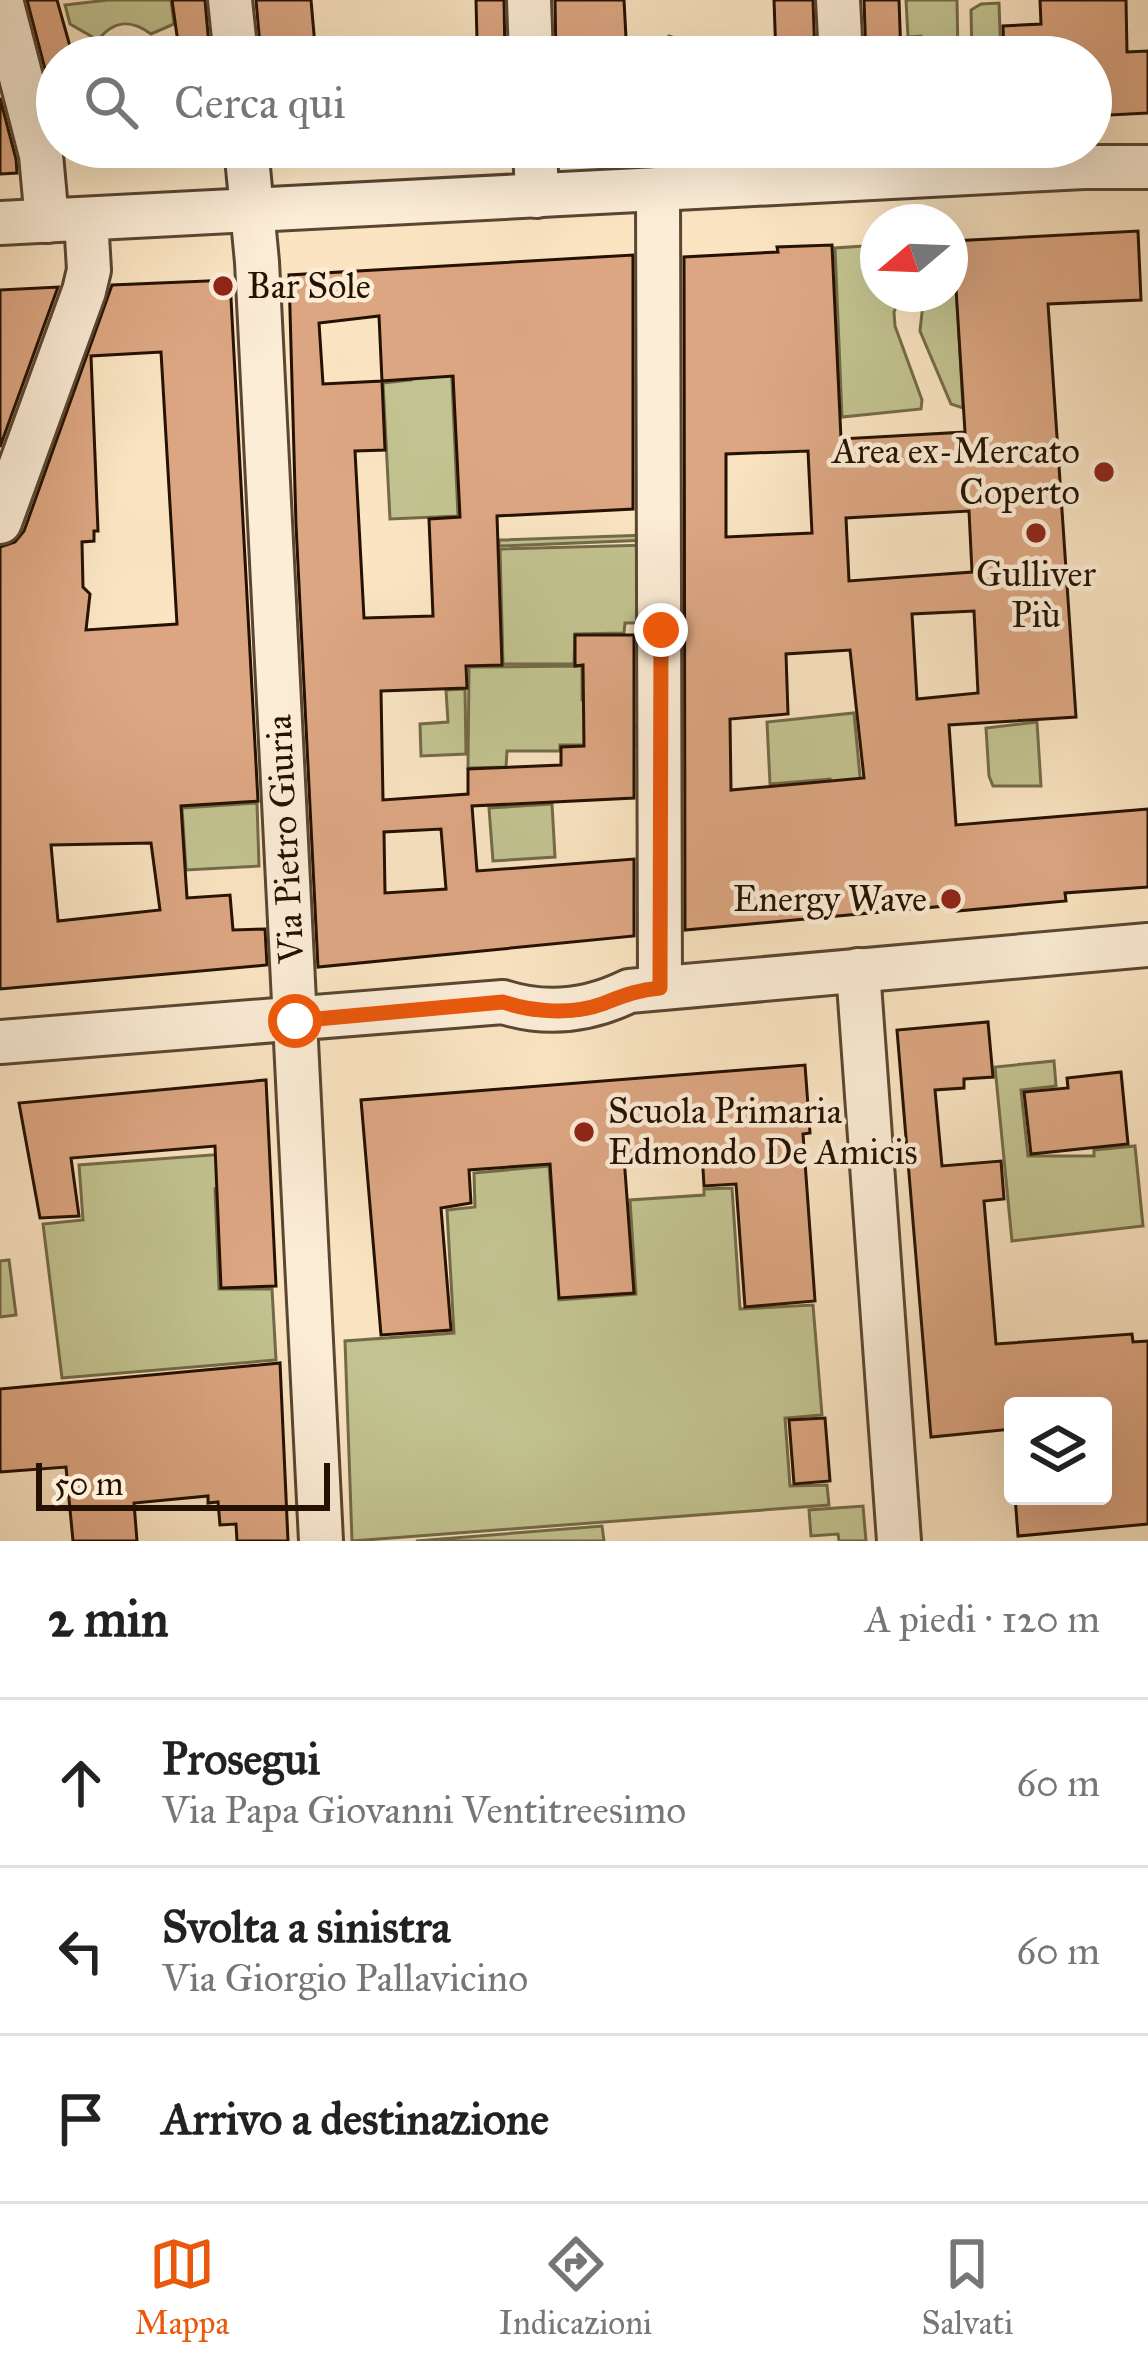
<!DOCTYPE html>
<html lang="it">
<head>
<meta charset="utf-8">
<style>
	body { margin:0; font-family:"IM FELL Great Primer",serif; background:#f2f2f2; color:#222 }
	.controls { position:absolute; right:36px; bottom:36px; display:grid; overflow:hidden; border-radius:12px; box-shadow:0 12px 48px #0002 }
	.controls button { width:108px; height:108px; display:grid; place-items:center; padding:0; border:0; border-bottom:3px solid #e0e0e0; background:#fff; color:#222; font:60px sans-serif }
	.compass { position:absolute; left:860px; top:204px; width:108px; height:108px; border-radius:50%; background:#fff; box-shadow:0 12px 48px #0002; rotate:251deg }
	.scale { position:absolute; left:36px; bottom:30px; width:294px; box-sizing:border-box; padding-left:12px; border:6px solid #251101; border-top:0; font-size:33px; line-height:42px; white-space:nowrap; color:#251101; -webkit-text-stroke:9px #fcedd7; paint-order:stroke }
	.stop { position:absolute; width:36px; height:36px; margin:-27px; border:9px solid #ea580c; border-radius:50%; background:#fff }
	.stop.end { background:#ea580c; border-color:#fff; box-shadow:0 3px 12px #0008 }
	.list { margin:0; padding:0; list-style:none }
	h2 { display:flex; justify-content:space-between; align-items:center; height:156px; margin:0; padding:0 48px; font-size:51px }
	h2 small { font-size:39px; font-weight:400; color:#767676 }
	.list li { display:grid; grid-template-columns:78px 1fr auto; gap:36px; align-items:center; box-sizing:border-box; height:168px; padding:0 48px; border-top:3px solid #e0e0e0 }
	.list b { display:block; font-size:45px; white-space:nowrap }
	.list p { margin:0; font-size:39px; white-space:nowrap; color:#767676 }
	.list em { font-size:39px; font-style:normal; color:#767676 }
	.icon { flex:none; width:66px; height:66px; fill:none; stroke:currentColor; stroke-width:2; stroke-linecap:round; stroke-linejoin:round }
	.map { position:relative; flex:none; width:1148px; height:1541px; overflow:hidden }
	.search { position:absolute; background:#fff; box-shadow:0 12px 48px #0002; left:36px; right:36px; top:36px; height:132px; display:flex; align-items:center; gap:30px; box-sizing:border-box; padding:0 42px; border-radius:66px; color:#767676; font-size:45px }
	.sheet { height:660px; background:#fff }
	nav { display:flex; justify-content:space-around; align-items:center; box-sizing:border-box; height:168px; border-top:3px solid #e0e0e0; background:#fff; font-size:33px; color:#767676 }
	nav a { display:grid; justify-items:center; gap:6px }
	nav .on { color:#ea580c }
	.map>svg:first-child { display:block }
	.green { fill:#c2c390; stroke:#746a48; stroke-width:3 }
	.building { fill:#dca682; stroke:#251101; stroke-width:3; fill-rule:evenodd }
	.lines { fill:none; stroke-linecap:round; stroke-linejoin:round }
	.minor-casing { stroke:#5a4631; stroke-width:48 }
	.minor { stroke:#fcedd7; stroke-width:42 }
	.route { stroke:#ea580c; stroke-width:15 }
	.poi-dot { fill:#8f2418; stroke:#fcedd7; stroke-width:4.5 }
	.labels { text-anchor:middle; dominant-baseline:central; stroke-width:9; stroke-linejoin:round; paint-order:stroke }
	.poi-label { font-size:36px; fill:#251101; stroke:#fcedd7; text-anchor:start }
	.street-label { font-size:36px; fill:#251101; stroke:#fcedd7 }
</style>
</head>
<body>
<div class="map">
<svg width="1148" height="1541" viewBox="0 0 1148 1541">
	<rect width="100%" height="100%" fill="#fae4c2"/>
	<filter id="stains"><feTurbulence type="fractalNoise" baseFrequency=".00167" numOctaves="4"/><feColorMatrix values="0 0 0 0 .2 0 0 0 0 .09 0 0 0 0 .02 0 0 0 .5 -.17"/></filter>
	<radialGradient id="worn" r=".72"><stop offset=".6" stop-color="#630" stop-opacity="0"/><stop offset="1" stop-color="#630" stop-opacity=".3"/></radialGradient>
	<g class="green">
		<path d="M108 0H171L174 24 151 34C131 19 114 20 98 40L70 24 65 5Z"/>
		<polygon points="906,0 957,0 958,57 922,57 921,36 908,37"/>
		<polygon points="999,3 1001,57 972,57 971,10 981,4"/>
		<polygon points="669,36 681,40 700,40 706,57 639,57 639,45 662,44"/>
		<polygon points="950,244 954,244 963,408 951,404 920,331 924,294 950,294"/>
		<polygon points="878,245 878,294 901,294 894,312 895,326 922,400 921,409 842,417 835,248"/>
		<polygon points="450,336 458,516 390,519 383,383 411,380 408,338"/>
		<polygon points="648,535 648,540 499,546 499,540"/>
		<polygon points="648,545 650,623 625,623 624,633 575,634 574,664 503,664 500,549"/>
		<polygon points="582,666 582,700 591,701 591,727 649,727 648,745 560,745 560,751 507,751 506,767 468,768 469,667"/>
		<polygon points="465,689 466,754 421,756 420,724 448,722 446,690"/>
		<polygon points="854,713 861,787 832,790 830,779 770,784 767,722"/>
		<polygon points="1037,722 1041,786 993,786 989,776 986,728"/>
		<polygon points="257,803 259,866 186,870 182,808"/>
		<polygon points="552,804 555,857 493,861 489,808"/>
		<polygon points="1054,1061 1056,1086 1021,1090 1028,1156 1094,1156 1094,1150 1135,1146 1143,1226 1012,1241 995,1067"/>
		<polygon points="224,1154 227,1188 215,1189 219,1289 272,1289 276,1360 62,1378 43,1224 83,1220 79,1165"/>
		<polygon points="549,1166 559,1300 636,1294 630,1200 704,1195 704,1189 732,1188 740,1309 813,1305 822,1415 785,1418 790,1486 827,1485 829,1505 352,1541 345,1341 454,1333 447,1210 475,1207 474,1173"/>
		<polygon points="9,1260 16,1315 0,1317 0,1261"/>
		<polygon points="863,1506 866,1541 839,1541 838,1534 811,1536 809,1510"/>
		<polygon points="602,1526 604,1541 416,1541"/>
	</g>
	<g class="building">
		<polygon points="27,0 57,0 73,57 57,57 57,115"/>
		<polygon points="172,0 205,0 210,57 180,57"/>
		<polygon points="256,0 311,0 316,57 261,57"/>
		<polygon points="476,0 504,0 505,57 482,57 477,40"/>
		<polygon points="555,0 624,0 627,57 556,57"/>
		<polygon points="774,0 813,0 815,57 776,57"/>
		<polygon points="864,0 899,0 901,57 866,57"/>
		<polygon points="1040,0 1126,0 1127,52 1148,51 1148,113 1091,116 1091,57 1004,57 1003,26 1041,24"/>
		<polygon points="0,98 16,159 17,173 0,174"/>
		<path d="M1138 231 1141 300 1048 304 1076 717 949 725 956 825 1148 809V887L1065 893 1066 901 957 911V905L685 930 684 257 778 252 777 247 832 245 841 439 965 432 953 241ZM808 451 812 533 726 537V454ZM969 511 972 572 849 581 846 518ZM974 611 978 693 917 699 912 614ZM850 650 864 778 731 790 730 719 788 714 786 654Z"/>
		<path d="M633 255V509L497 516 502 665 466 666 467 688 381 691 383 800 468 794V769L561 765V747L584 746 583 665 575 666V635H634V798L472 806 477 871 634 859V936L318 967 296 525 289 275ZM379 316 382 381 323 384 319 323ZM453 376 460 517 429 519 433 616 364 618 355 451 385 450 382 381ZM441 829 446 889 385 893 384 832Z"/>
		<path d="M230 280 258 801 181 806 187 898 230 895 233 930 265 929 267 965 0 989V547L15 542 24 531 112 285ZM161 352 177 624 86 630 90 594 83 587 82 542 94 541V531H98L91 356ZM151 843 160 910 58 921 51 845Z"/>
		<polygon points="58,287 0,447 0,290"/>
		<polygon points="988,1022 993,1077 964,1079 964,1088 935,1090 942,1166 1001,1161 1004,1199 984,1201 996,1344 1132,1334 1133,1342 1148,1341 1148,1524 1018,1536 1015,1496 1103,1496 1103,1406 1013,1406 1013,1429 931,1437 897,1030"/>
		<polygon points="805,1065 810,1133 803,1134 815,1301 745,1307 736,1184 704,1186 702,1151 624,1157 634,1293 559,1298 550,1164 469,1170 471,1203 441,1208 451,1330 381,1335 361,1100"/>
		<polygon points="1121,1072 1128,1144 1031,1154 1024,1092 1068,1088 1067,1078"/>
		<polygon points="266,1080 276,1286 221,1288 215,1146 71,1158 79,1216 40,1218 19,1103"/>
		<polygon points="280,1363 288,1541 237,1541 236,1524 220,1525 218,1502 208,1503 208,1496 134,1503 137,1541 73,1541 66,1467 0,1472 0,1389"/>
		<polygon points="825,1418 830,1481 794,1484 789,1420"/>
	</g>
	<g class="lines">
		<defs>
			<g id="minor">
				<polyline points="1,0 41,155 47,221"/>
				<polyline points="230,0 236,57"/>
				<polyline points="529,0 531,57"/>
				<polyline points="838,0 841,57"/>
				<polyline points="246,147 257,262 321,1541"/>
				<polyline points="535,147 537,196"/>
				<polyline points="658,189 660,988"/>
				<polyline points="0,223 1084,167 1148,167"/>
				<polyline points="0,522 84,291 89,270 86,219"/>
				<polyline points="858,970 899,1541"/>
				<path d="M0 1042 503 1002C547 1016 588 1011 629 991L1148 945"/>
			</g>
		</defs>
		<use href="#minor" class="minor-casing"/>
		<use href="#minor" class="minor"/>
	</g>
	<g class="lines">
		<path class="route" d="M295 1021 503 1002C533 1012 571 1015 602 1004 623 996 637 990 660 988L661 630"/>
	</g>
	<g class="poi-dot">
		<circle cx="223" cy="286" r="12"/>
		<circle cx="1104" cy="472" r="12"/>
		<circle cx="1036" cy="533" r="12"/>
		<circle cx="951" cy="899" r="12"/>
		<circle cx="584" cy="1132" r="12"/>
	</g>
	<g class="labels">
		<g class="poi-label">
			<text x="247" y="286">Bar Sole</text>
			<text x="1080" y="451" text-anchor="end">Area ex-Mercato<tspan x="1080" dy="41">Coperto</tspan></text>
			<text x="1036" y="574" text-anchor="middle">Gulliver<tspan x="1036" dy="41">Più</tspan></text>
			<text x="927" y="899" text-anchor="end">Energy Wave</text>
			<text x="608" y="1111">Scuola Primaria<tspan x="608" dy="41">Edmondo De Amicis</tspan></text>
		</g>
		<g class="street-label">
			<text transform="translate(285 839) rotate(-93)">Via Pietro Giuria</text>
		</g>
	</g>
	<rect width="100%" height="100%" filter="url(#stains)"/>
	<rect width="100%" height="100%" fill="url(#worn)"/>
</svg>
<div class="controls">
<button><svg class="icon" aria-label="layers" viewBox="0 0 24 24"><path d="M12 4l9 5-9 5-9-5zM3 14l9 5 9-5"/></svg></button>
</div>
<svg class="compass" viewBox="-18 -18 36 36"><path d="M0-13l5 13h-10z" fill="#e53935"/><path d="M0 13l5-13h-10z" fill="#767676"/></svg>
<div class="scale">50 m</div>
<div class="stop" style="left:295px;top:1021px"></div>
<div class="stop end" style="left:661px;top:630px"></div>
<div class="search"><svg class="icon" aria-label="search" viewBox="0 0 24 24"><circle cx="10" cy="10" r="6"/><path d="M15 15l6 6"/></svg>Cerca qui</div>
</div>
<section class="sheet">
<h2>2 min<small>A piedi · 120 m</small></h2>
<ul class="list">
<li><svg class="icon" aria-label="ahead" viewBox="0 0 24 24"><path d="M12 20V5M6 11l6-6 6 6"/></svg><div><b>Prosegui</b><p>Via Papa Giovanni Ventitreesimo</p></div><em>60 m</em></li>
<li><svg class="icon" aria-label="left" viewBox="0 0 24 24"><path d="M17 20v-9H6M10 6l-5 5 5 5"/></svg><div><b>Svolta a sinistra</b><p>Via Giorgio Pallavicino</p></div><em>60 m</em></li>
<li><svg class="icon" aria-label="arrive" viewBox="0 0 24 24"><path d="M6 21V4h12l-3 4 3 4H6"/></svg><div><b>Arrivo a destinazione</b></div></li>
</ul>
</section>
<nav>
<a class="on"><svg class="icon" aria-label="map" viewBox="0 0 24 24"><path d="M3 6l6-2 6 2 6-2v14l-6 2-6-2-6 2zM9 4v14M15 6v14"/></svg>Mappa</a>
<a><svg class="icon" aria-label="directions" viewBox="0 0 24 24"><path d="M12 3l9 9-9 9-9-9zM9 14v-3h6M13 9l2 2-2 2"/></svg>Indicazioni</a>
<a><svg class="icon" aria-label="saved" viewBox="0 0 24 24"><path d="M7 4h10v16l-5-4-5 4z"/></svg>Salvati</a>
</nav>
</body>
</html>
